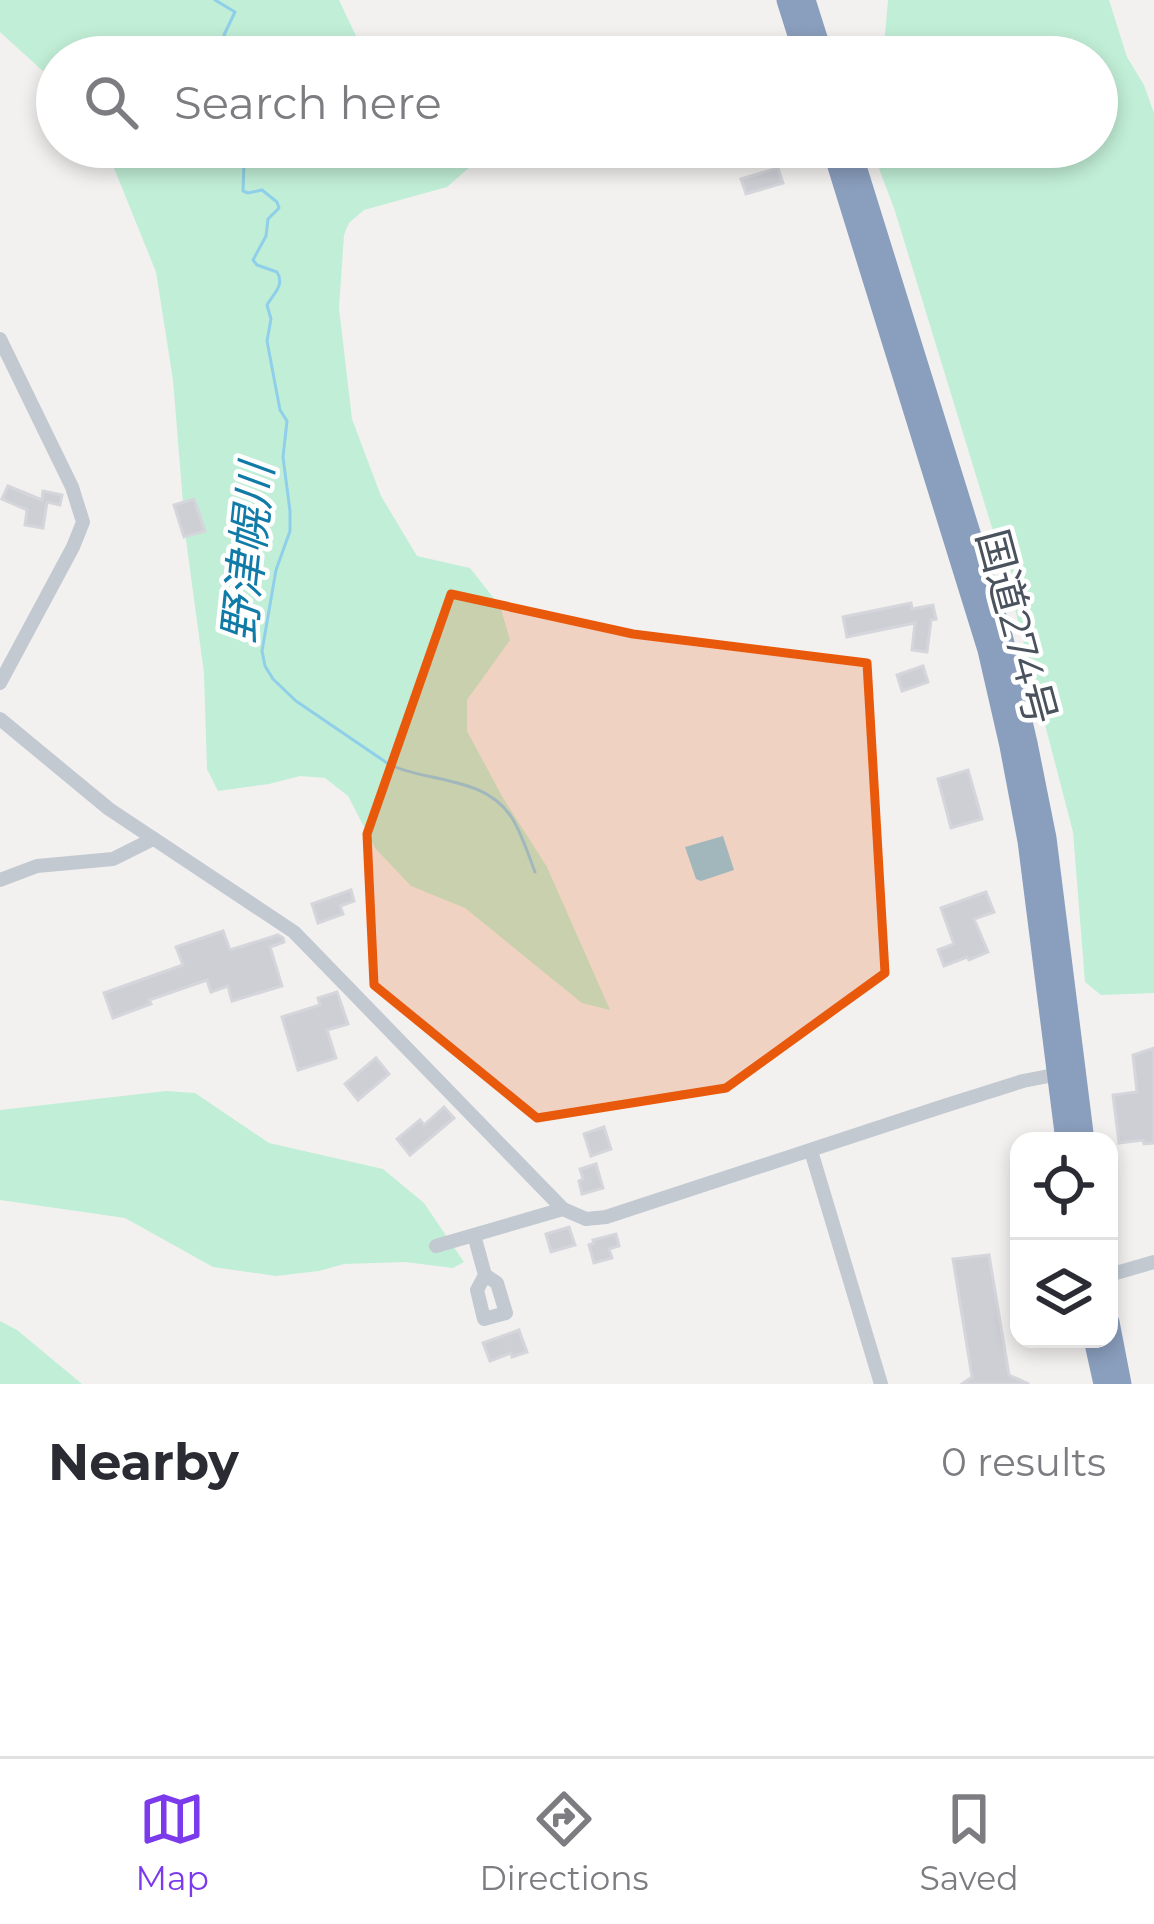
<!DOCTYPE html>
<html lang="en">
<head>
<meta charset="utf-8">
<style>
	body { margin:0; font-family:Montserrat,"Noto Sans JP",sans-serif; background:#f2f2f3; color:#2b2b33 }
	.controls { position:absolute; right:36px; bottom:36px; display:grid; overflow:hidden; border-radius:24px; box-shadow:0 6px 18px #0003 }
	.controls button { width:108px; height:108px; display:grid; place-items:center; padding:0; border:0; border-bottom:3px solid #e1e1e2; background:#fff; color:#2b2b33; font:60px sans-serif }
	.list { margin:0; padding:0; list-style:none }
	h2 { display:flex; justify-content:space-between; align-items:center; height:156px; margin:0; padding:0 48px; font-size:51px }
	h2 small { font-size:39px; font-weight:400; color:#7c7c81 }
	.icon { flex:none; width:66px; height:66px; fill:none; stroke:currentColor; stroke-width:2; stroke-linecap:round; stroke-linejoin:round }
	.map { position:relative; flex:none; width:1154px; height:1384px; overflow:hidden }
	.search { position:absolute; background:#fff; box-shadow:0 6px 18px #0003; left:36px; right:36px; top:36px; height:132px; display:flex; align-items:center; gap:30px; box-sizing:border-box; padding:0 42px; border-radius:66px; color:#7c7c81; font-size:45px }
	.sheet { height:372px; background:#fff }
	nav { display:flex; justify-content:space-around; align-items:center; box-sizing:border-box; height:168px; border-top:3px solid #e1e1e2; background:#fff; font-size:33px; color:#7c7c81 }
	nav a { display:grid; justify-items:center; gap:6px }
	nav .on { color:#7c3aed }
	.map>svg:first-child { display:block }
	.green { fill:#c1eed6 }
	.water { fill:#90cfe9 }
	.lines { fill:none; stroke-linecap:round; stroke-linejoin:round }
	.stream { stroke:#90cfe9; stroke-width:3 }
	.building { fill:#cdcfd5; stroke:#d5d6db; stroke-width:3 }
	.minor { stroke:#c2c9d1; stroke-width:14 }
	.highway { stroke:#8a9ebd; stroke-width:21 }
	.marked { fill:#e8590c; fill-opacity:0.2; stroke:#e8590c; stroke-width:9; stroke-linejoin:round }
	.labels { text-anchor:middle; dominant-baseline:central; stroke-width:9; stroke-linejoin:round; paint-order:stroke }
	.street-label { font-size:42px; fill:#49525d; stroke:#fff }
	.water-label { font-size:45px; font-style:italic; fill:#117ba8; stroke:#fff }
</style>
</head>
<body>
<div class="map">
<svg width="1154" height="1384" viewBox="0 0 1154 1384">
	<rect width="100%" height="100%" fill="#f3f1f0"/>
	<g class="green">
		<polygon points="0,0 339,0 366,57 57,57 57,84 0,32"/>
		<polygon points="888,0 1109,0 1127,57 1144,85 1154,113 1154,993 1101,995 1085,982 1073,832 1004,567 895,211 875,158 876,147 1097,147 1097,57 883,57"/>
		<polygon points="100,147 470,147 472,150 471,166 447,187 364,210 349,223 344,235 339,308 352,419 381,496 417,556 470,568 500,606 510,640 467,700 467,731 503,798 547,867 610,1010 582,1003 465,908 411,886 375,848 348,796 325,778 300,776 269,784 218,791 207,769 204,673 186,540 173,380 156,272 114,168"/>
		<polygon points="166,1091 195,1093 269,1143 383,1169 424,1203 464,1262 453,1268 405,1262 344,1264 319,1271 276,1276 213,1267 125,1218 0,1200 0,1110"/>
		<polygon points="0,1321 17,1330 82,1384 0,1384"/>
	</g>
	<polygon class="water" points="723,836 734,870 701,881 696,879 685,847"/>
	<g class="lines">
		<g class="stream">
			<polyline points="215,0 235,12 224,35 235,57"/>
			<path d="M233 147 244 164 243 191 248 193 262 190 277 202 279 208 268 219 266 236 253 260 257 265 277 272C285 285 274 293 267 305L271 319 267 341 280 410 287 421 283 457 290 511V531L276 570 262 651 265 666 273 679 296 701 390 765C431 783 485 776 512 818 522 834 528 854 535 872"/>
		</g>
	</g>
	<g class="building">
		<polygon points="778,168 783,183 746,194 741,179"/>
		<polygon points="8,486 42,500 43,491 62,495 60,505 47,502 43,528 25,525 27,510 2,499"/>
		<polygon points="194,499 205,531 184,537 174,505"/>
		<polygon points="911,603 912,609 933,605 936,619 931,620 927,652 912,650 915,623 847,637 843,617"/>
		<polygon points="923,666 928,682 902,691 897,675"/>
		<polygon points="968,770 982,819 951,828 938,779"/>
		<polygon points="351,890 354,901 340,906 343,914 318,923 312,904"/>
		<polygon points="986,892 994,912 974,919 988,952 969,960 967,957 944,966 938,950 954,944 941,908"/>
		<polygon points="223,931 230,950 278,935 283,938 284,942 270,947 282,986 232,1001 228,986 211,992 207,980 149,1000 151,1004 113,1018 104,993 183,965 176,947"/>
		<polygon points="337,992 348,1024 327,1030 336,1058 298,1070 282,1017 320,1005 318,998"/>
		<polygon points="1154,1048 1154,1143 1144,1144 1143,1140 1119,1143 1113,1095 1137,1092 1133,1055"/>
		<polygon points="376,1058 389,1074 358,1100 345,1084"/>
		<polygon points="444,1107 454,1118 410,1155 397,1139 420,1120 424,1125"/>
		<polygon points="604,1127 611,1149 591,1156 584,1134"/>
		<polygon points="596,1164 603,1188 582,1194 579,1181 583,1179 580,1169"/>
		<polygon points="569,1227 575,1245 551,1252 546,1234"/>
		<polygon points="616,1234 619,1246 609,1249 612,1258 594,1263 589,1245 594,1243 593,1240"/>
		<polygon points="989,1255 1009,1375 1029,1384 962,1384 972,1377 953,1259"/>
		<polygon points="519,1330 527,1352 512,1357 511,1353 490,1361 483,1343"/>
	</g>
	<g class="lines">
		<g class="minor">
			<polyline points="0,339 72,487 83,522 73,547 0,683"/>
			<polyline points="0,719 109,809 294,932 563,1209 586,1219 606,1217 944,1106 1023,1081 1064,1073"/>
			<polyline points="0,880 37,866 113,859 153,839"/>
			<polyline points="811,1151 881,1384"/>
			<polyline points="474,1235 485,1275 497,1283 506,1313 484,1319 477,1290 485,1275"/>
			<polyline points="436,1246 563,1209"/>
			<polyline points="1109,1275 1154,1262"/>
		</g>
		<g class="highway">
			<polyline points="787,0 805,57"/>
			<polyline points="805,0 823,57"/>
			<polyline points="832,147 988,650 1010,746 1028,841 1066,1141"/>
			<polyline points="850,147 1003,639 1027,743 1046,838 1084,1141"/>
			<polyline points="1109,1322 1121,1384"/>
			<polyline points="1094,1339 1104,1384"/>
		</g>
	</g>
	<path class="marked" d="M451 594 633 634 867 663 885 973 726 1088 537 1118 374 985 367 834Z"/>
	<g class="labels">
		<g class="street-label">
			<text transform="translate(1017 627) rotate(75)">国道274号</text>
		</g>
		<g class="water-label">
			<text transform="translate(247 553) rotate(-84)">野津幌川</text>
		</g>
	</g>
</svg>
<div class="controls">
<button><svg class="icon" aria-label="locate" viewBox="0 0 24 24"><circle cx="12" cy="12" r="6"/><path d="M12 2v4M12 18v4M2 12h4M18 12h4"/></svg></button>
<button><svg class="icon" aria-label="layers" viewBox="0 0 24 24"><path d="M12 4l9 5-9 5-9-5zM3 14l9 5 9-5"/></svg></button>
</div>
<div class="search"><svg class="icon" aria-label="search" viewBox="0 0 24 24"><circle cx="10" cy="10" r="6"/><path d="M15 15l6 6"/></svg>Search here</div>
</div>
<section class="sheet">
<h2>Nearby<small>0 results</small></h2>
<ul class="list">
</ul>
</section>
<nav>
<a class="on"><svg class="icon" aria-label="map" viewBox="0 0 24 24"><path d="M3 6l6-2 6 2 6-2v14l-6 2-6-2-6 2zM9 4v14M15 6v14"/></svg>Map</a>
<a><svg class="icon" aria-label="directions" viewBox="0 0 24 24"><path d="M12 3l9 9-9 9-9-9zM9 14v-3h6M13 9l2 2-2 2"/></svg>Directions</a>
<a><svg class="icon" aria-label="saved" viewBox="0 0 24 24"><path d="M7 4h10v16l-5-4-5 4z"/></svg>Saved</a>
</nav>
</body>
</html>
